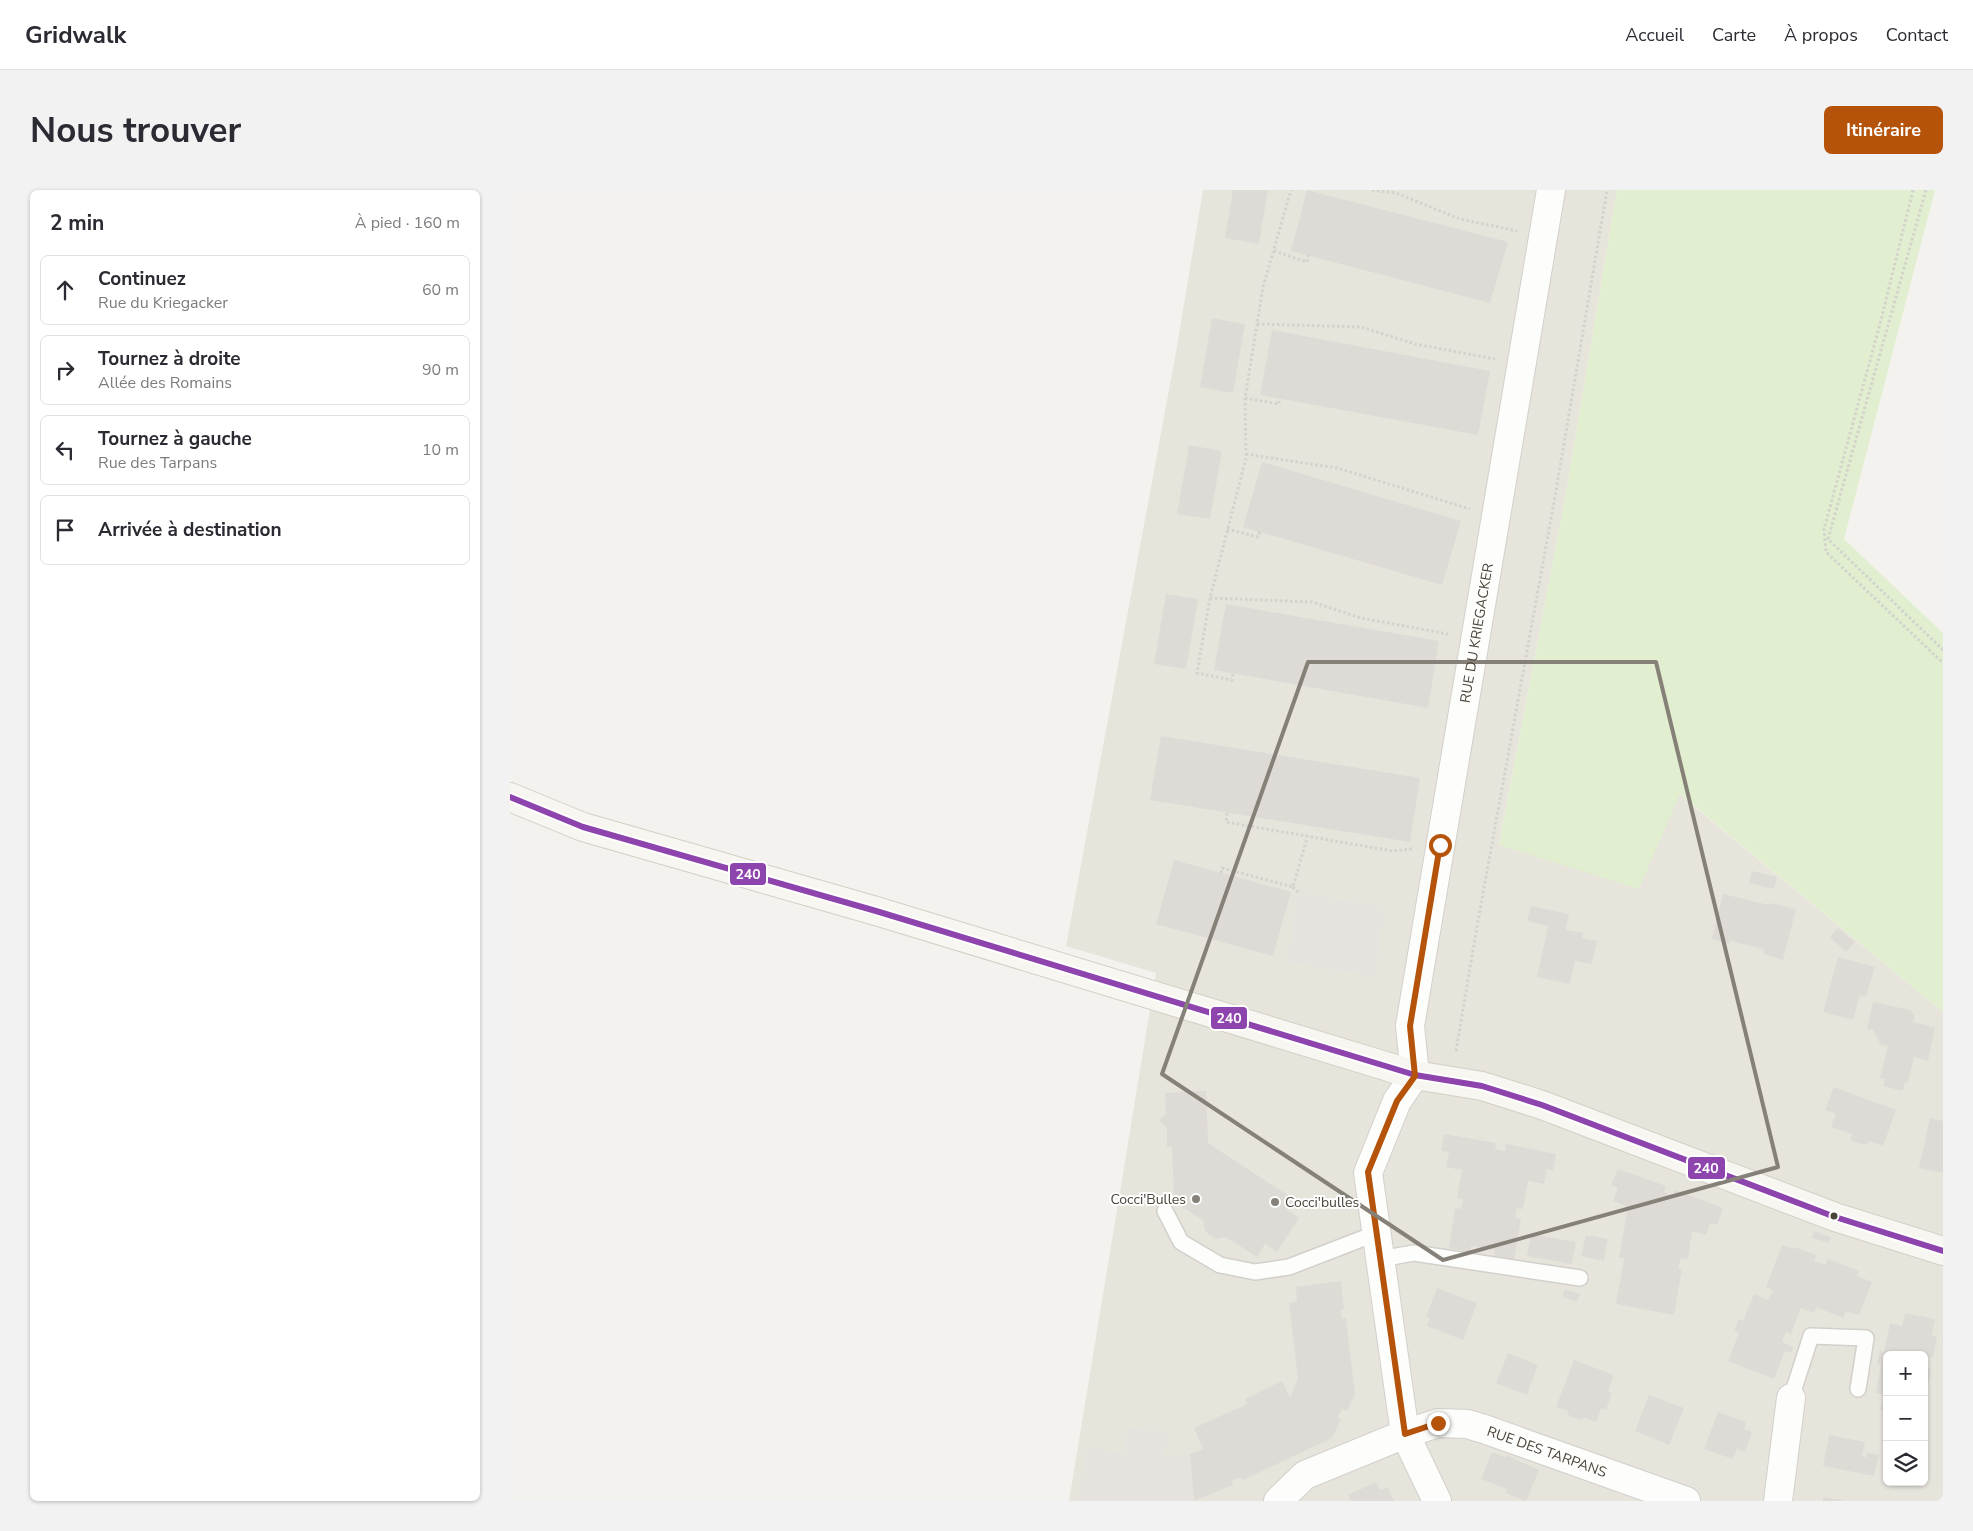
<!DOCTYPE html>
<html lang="fr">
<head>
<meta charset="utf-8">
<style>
	body { margin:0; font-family:"Nunito Sans",sans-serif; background:#f2f2f3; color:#2b2b33 }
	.controls { position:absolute; right:15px; bottom:15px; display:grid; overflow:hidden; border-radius:8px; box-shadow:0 1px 4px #0004 }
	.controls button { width:45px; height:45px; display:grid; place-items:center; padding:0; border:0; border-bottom:1px solid #e1e1e2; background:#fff; color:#2b2b33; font:25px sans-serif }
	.stop { position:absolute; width:15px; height:15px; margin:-11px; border:4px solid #b45309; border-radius:50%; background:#fff }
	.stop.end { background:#b45309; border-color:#fff; box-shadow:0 1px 5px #0008 }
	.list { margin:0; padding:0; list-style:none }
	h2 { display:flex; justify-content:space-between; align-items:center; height:65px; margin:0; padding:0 20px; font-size:21px }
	h2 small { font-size:16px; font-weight:400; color:#7c7c81 }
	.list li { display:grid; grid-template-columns:32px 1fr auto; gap:15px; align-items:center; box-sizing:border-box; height:70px; margin:0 10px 10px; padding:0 10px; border:1px solid #e1e1e2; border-radius:8px }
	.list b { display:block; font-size:19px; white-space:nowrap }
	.list p { margin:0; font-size:16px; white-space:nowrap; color:#7c7c81 }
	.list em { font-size:16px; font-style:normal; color:#7c7c81 }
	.icon { flex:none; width:28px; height:28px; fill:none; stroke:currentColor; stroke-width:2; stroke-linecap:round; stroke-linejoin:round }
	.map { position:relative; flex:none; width:1433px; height:1311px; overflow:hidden; border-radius:8px }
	header { display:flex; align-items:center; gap:30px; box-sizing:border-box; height:70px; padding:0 25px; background:#fff; border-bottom:1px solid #e1e1e2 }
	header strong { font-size:24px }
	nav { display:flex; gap:28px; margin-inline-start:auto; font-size:18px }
	.intro { display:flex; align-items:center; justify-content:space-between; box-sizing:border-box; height:120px; padding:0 30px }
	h1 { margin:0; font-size:35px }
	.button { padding:12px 22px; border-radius:8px; background:#b45309; color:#fff; font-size:18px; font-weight:700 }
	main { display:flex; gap:30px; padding:0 30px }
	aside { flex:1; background:#fff; border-radius:8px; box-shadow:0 1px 4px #0004 }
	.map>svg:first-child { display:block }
	.residential { fill:#e7e4dc; fill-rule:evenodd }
	.green { fill:#e1eecf }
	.parking { fill:#e6e3df }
	.building { fill:#dedbd6 }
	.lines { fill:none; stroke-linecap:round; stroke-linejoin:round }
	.lane-casing { stroke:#d2d0cb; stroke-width:18 }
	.street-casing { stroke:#d2d0cb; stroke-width:30 }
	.secondary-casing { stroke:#d3cfc5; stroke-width:30 }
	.path { stroke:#d3d2cc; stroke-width:3; stroke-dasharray:2.5 2.5; stroke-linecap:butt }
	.lane { stroke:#fdfdfc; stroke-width:15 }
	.street { stroke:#fdfdfc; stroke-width:28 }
	.secondary { stroke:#f7f6f1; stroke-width:28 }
	.bus-1-casing { stroke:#fff; stroke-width:10 }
	.bus-1 { stroke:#8e44ad; stroke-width:6 }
	.route { stroke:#b45309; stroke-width:6 }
	.marked { fill:none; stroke:#868178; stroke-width:4; stroke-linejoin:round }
	.poi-dot { fill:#868178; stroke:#fff; stroke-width:2 }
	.bus-dot { fill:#4b4439; stroke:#fff; stroke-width:2 }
	.labels { text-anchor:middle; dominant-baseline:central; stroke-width:4; stroke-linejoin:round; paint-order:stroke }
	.street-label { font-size:14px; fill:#4b4439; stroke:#fff }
	.poi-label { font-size:14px; fill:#4b4439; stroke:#fff; text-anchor:end }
	.line-badge { stroke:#fff; stroke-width:2 }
	.badge-label { font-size:14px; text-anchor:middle; font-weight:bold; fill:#fff }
</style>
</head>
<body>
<header>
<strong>Gridwalk</strong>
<nav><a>Accueil</a><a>Carte</a><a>À propos</a><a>Contact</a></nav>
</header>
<div class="intro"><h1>Nous trouver</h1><a class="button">Itinéraire</a></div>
<main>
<aside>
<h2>2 min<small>À pied · 160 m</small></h2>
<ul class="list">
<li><svg class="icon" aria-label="ahead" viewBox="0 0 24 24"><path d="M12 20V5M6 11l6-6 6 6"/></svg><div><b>Continuez</b><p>Rue du Kriegacker</p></div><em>60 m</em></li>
<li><svg class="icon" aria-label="right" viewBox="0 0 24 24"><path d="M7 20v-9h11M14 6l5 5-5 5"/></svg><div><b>Tournez à droite</b><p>Allée des Romains</p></div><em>90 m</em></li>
<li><svg class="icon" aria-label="left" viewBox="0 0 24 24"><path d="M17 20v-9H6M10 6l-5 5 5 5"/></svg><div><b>Tournez à gauche</b><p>Rue des Tarpans</p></div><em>10 m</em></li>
<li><svg class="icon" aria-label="arrive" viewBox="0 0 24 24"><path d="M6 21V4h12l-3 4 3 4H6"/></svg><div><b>Arrivée à destination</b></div></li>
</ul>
</aside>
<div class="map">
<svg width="1433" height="1311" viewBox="0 0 1433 1311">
	<rect width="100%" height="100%" fill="#f4f2ee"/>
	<path class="residential" d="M693 0H1107L1056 303 989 654 1169 604 1433 822V1311H559L646 783 556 756 666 162ZM1377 1165H1414V1292H1377Z"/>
	<polygon class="green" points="1107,0 1425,0 1334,349 1433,443 1433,822 1170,604 1129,699 989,655 1056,303"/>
	<g class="parking">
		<polygon points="789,703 875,717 864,786 777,772"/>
		<polygon points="618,1238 658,1242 655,1269 680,1264 684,1311 568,1311 577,1258 614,1263"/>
	</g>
	<g class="building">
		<polygon points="723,0 758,0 749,54 715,48"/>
		<polygon points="797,0 998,52 980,113 781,61"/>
		<polygon points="702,128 735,134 723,203 690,197"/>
		<polygon points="762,140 980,181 968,245 750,205"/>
		<polygon points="679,255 712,261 700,329 667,324"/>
		<polygon points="752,272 951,331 932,395 733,337"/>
		<polygon points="656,404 688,409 676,479 644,474"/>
		<polygon points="716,414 929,451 918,518 704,480"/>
		<polygon points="651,546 910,588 900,652 640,610"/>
		<polygon points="664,670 781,702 763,766 646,734"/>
		<polygon points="1242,681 1267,687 1264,699 1239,693"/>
		<polygon points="1213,704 1259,715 1260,713 1286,719 1273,770 1253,764 1254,759 1220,751 1219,754 1202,749"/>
		<polygon points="1021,716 1059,724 1056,740 1073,743 1072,748 1087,751 1082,774 1065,771 1060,794 1027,787 1038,736 1017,731"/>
		<polygon points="1328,738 1345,752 1336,762 1320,747"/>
		<polygon points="1328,767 1365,777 1356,807 1350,805 1343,830 1313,822"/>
		<polygon points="1363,812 1400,820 1405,826 1403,832 1425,837 1418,871 1404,867 1398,893 1395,892 1393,901 1373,896 1375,889 1370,888 1378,856 1371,855 1363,840 1357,839"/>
		<polygon points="1324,897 1386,920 1373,956 1359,951 1357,955 1340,951 1342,944 1321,937 1326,924 1315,920"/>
		<polygon points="696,901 698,953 785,1010 778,1020 789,1028 767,1062 755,1054 747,1067 716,1047 706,1049 698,1044 694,1039 694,1031 661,1010 664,1006 662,956 657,957 657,938 650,932 651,928 656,924 655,903"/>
		<polygon points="1420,928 1433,931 1433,983 1409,978"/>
		<polygon points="934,944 986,953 985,959 995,961 996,954 1046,964 1043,981 1037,979 1034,994 1018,991 1013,1019 1007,1018 1005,1028 1011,1029 1004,1070 984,1066 985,1060 961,1056 960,1062 939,1058 945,1018 951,1019 953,1009 947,1008 952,980 936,977 939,962 931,961"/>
		<polygon points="1108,979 1156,996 1154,1002 1163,1006 1165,1000 1213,1018 1207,1035 1200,1033 1196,1045 1182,1041 1178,1069 1171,1068 1168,1079 1172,1079 1164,1125 1106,1114 1114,1068 1109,1068 1118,1017 1103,1011 1108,998 1101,995"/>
		<polygon points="1304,1041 1321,1047 1319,1053 1302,1048"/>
		<polygon points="1021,1044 1066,1052 1062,1074 1017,1066"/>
		<polygon points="1076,1045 1098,1049 1094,1071 1071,1066"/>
		<polygon points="1272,1055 1284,1059 1285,1057 1306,1065 1304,1071 1315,1075 1318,1069 1349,1081 1347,1086 1362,1092 1349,1125 1336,1121 1333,1128 1306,1117 1304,1123 1291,1118 1281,1144 1276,1142 1272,1152 1283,1157 1281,1163 1275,1161 1264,1189 1218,1171 1229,1143 1224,1141 1229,1129 1233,1131 1244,1104 1258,1110 1263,1100 1256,1097"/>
		<polygon points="831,1091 834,1119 831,1119 831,1123 832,1128 836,1128 845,1204 837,1221 832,1219 828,1228 831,1230 822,1248 733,1290 731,1287 722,1290 723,1295 684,1311 680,1264 693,1259 684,1238 737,1214 735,1209 772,1191 780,1207 788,1189 779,1113 787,1111 786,1097"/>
		<polygon points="927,1098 967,1113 953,1150 917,1136 920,1128 916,1127"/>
		<polygon points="1055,1099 1070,1104 1067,1112 1052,1107"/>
		<polygon points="1395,1123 1425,1129 1422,1146 1427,1147 1423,1168 1418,1167 1416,1178 1421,1179 1415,1209 1414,1165 1377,1165 1377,1221 1370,1220 1374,1205 1366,1203 1371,1175 1367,1174 1370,1161 1374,1162 1380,1133 1392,1136"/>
		<polygon points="998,1163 1028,1175 1017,1205 986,1193"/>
		<polygon points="1064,1170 1104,1185 1098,1202 1102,1203 1096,1220 1091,1218 1086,1232 1073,1227 1072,1230 1064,1228 1057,1224 1058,1221 1046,1217"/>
		<polygon points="1139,1205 1174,1218 1159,1255 1125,1241"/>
		<polygon points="1208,1222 1236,1232 1234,1239 1242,1242 1235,1262 1227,1259 1223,1269 1194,1259"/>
		<polygon points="1319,1245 1355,1252 1352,1266 1356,1268 1357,1262 1369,1265 1364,1286 1313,1276"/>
		<polygon points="982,1262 995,1267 996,1265 1029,1280 1016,1311 995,1303 997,1299 971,1289"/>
		<polygon points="866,1292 870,1300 878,1297 884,1311 841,1311 838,1305"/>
		<polygon points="1313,1307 1332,1310 1332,1311 1313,1311"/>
	</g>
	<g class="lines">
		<defs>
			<g id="lane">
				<polyline points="655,1021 671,1052 710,1075 745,1082 779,1077 867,1043"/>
				<polyline points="870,1069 904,1063 1070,1088"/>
				<polyline points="1281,1208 1301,1146 1356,1148 1348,1199"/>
			</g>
			<g id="street">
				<path id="s1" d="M768 1311 795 1285 895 1244 928 1233 957 1234 974 1239 1176 1311"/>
				<path id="s2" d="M927 1311 895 1244 858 983 887 911 905 885 900 836 1041 0"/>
				<polyline points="1268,1311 1281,1208"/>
			</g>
			<polyline id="secondary" points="0,607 73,637 366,721 905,885 972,896 1032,915 1325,1027 1433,1061"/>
		</defs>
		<use href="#lane" class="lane-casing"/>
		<use href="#street" class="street-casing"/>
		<use href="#secondary" class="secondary-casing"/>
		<g class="path">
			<polyline points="862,0 886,3 950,29 1007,41"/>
			<polyline points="1403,0 1370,134 1314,339 1316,362 1433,473"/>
			<polyline points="1416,0 1318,349 1433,460"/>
			<polyline points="764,61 797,72 798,65"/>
			<polyline points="747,134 851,137 905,154 985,169"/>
			<polyline points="735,208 769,214 769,208"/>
			<polyline points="736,264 827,278 960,319"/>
			<polyline points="717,339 748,347 750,341"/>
			<polyline points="700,408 802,412 851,428 938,444"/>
			<polyline points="723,484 722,490 687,483 700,408 736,268 735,208 753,97 781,0"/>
			<polyline points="717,623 716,632 882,661 903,659"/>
			<polyline points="711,683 712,678 783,697 797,648"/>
			<polyline points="783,697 789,703"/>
			<polyline points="946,861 968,731 1046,301 1097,0"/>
		</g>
		<use href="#lane" class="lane"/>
		<use href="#street" class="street"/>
		<use href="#secondary" class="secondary"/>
		<defs>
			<polyline id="bus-1" points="0,607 73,637 366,721 905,885 972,896 1032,915 1325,1027 1433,1061"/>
		</defs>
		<use href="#bus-1" class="bus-1-casing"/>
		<use href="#bus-1" class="bus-1"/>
	</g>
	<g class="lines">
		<polyline class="route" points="928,1233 895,1244 858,982 887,911 905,886 900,836 930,655"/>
	</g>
	<path class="marked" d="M798 472H1146L1268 977 933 1070 652 884Z"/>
	<g class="poi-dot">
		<circle cx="686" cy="1009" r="5"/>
		<circle cx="765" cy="1012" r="5"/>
	</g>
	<circle class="bus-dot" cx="1324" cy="1026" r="4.5"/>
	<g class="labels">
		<g class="street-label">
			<text stroke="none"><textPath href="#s2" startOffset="895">RUE DU KRIEGACKER</textPath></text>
			<text stroke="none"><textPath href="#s1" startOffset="294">RUE DES TARPANS</textPath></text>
		</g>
		<g class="poi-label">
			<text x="676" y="1009">Cocci'Bulles</text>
			<text x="775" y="1012" text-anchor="start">Cocci'bulles</text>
		</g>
	</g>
	<g class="line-badge">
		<rect x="219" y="672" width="38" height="24" rx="5" fill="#8e44ad"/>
		<rect x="700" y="816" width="38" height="24" rx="5" fill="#8e44ad"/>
		<rect x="1177" y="966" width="39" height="24" rx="5" fill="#8e44ad"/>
	</g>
	<g class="badge-label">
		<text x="238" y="689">240</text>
		<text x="719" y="833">240</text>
		<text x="1196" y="983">240</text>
	</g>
</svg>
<div class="controls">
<button>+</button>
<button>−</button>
<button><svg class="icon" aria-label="layers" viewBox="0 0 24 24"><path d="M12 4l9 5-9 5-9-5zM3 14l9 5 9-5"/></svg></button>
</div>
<div class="stop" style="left:930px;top:655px"></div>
<div class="stop end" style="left:928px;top:1233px"></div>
</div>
</main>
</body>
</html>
